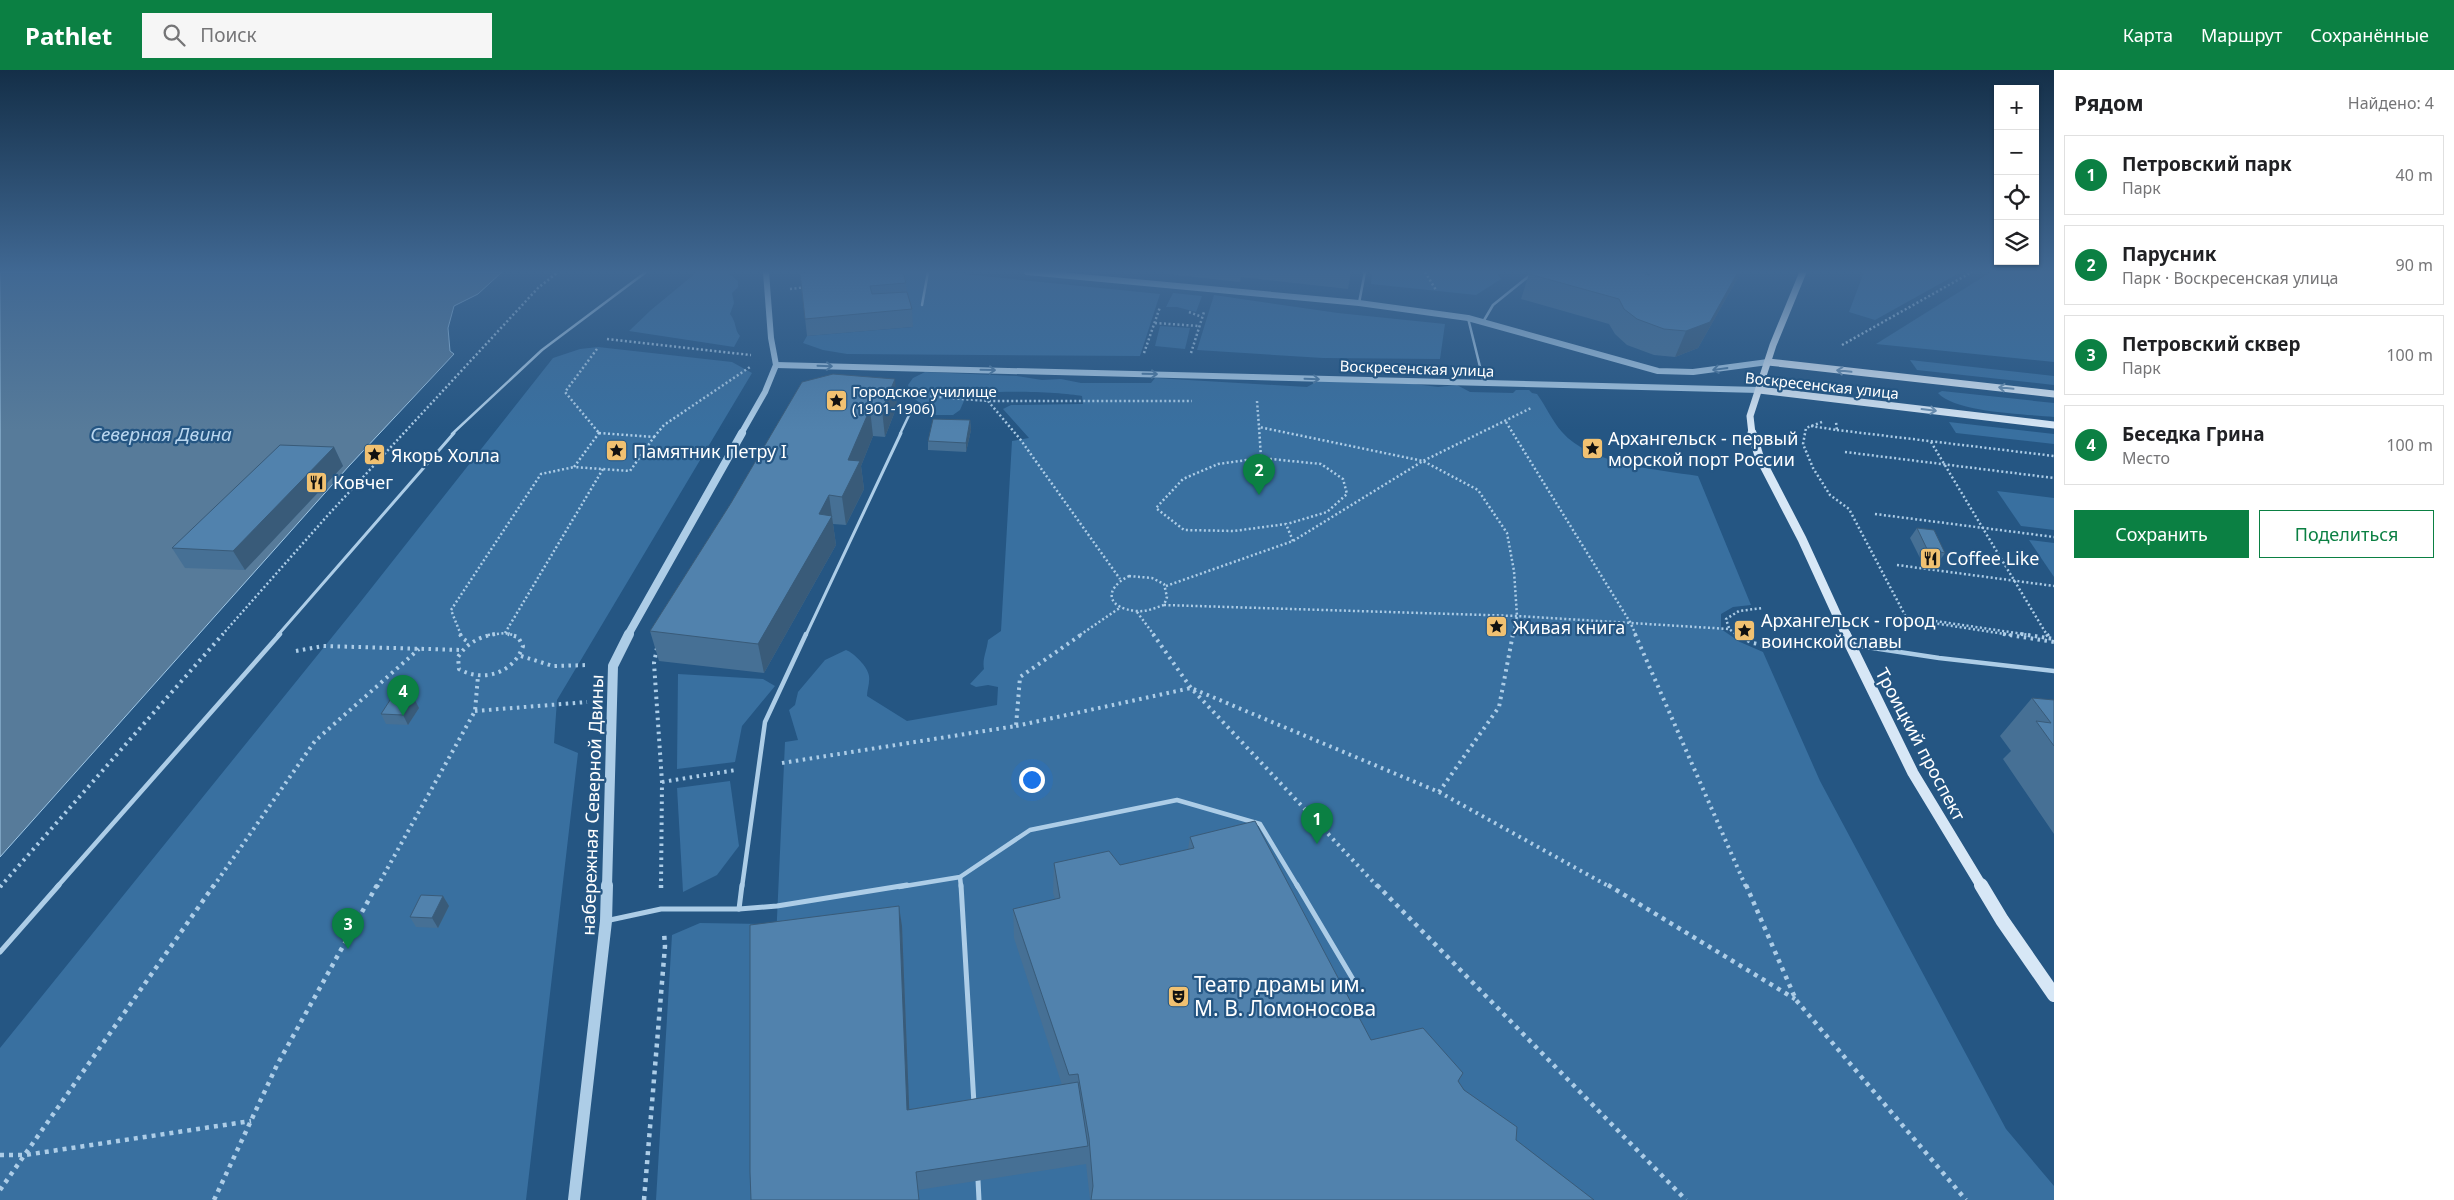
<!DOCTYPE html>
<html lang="ru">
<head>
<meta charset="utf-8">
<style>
	body { margin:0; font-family:"Noto Sans",sans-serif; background:#f6f6f6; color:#202124 }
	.controls { position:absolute; right:15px; top:15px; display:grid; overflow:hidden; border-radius:0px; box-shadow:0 1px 4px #0004 }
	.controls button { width:45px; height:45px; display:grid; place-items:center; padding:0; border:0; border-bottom:1px solid #e0e0e0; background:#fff; color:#202124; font:25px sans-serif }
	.you { position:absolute; left:1031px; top:709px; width:18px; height:18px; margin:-12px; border:4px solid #fff; border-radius:50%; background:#1a73e8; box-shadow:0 0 0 8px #1a73e833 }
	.badge { display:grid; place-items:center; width:32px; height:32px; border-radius:50%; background:#0b8043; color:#fff; font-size:16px; font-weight:700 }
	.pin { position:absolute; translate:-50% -41px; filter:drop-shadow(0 1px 2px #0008) }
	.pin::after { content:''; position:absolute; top:26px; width:18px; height:15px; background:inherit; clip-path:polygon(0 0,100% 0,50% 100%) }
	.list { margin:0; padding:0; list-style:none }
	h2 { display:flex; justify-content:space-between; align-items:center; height:65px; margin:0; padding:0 20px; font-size:21px }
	h2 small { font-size:16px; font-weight:400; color:#757577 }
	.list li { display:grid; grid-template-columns:32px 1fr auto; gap:15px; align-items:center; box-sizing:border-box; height:80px; margin:0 10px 10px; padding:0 10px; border:1px solid #e0e0e0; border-radius:0px }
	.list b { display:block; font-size:19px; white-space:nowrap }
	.list p { margin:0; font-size:16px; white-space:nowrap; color:#757577 }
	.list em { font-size:16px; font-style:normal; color:#757577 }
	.actions { display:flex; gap:10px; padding:15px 20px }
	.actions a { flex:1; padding:11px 0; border:1px solid #0b8043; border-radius:0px; text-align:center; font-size:18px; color:#0b8043 }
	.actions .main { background:#0b8043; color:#fff }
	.icon { flex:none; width:28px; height:28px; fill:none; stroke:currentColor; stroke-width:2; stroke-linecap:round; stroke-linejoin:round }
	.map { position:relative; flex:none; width:2054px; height:1130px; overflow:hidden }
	header { display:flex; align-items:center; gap:30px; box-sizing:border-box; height:70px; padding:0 25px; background:#0b8043; color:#fff }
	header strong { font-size:24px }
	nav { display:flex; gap:28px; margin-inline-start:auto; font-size:18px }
	.search { width:350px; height:45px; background:#f6f6f6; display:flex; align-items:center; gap:12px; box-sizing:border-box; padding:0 18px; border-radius:0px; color:#757577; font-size:19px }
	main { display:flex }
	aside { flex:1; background:#fff }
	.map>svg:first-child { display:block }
	.green { fill:#3970a0 }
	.water { fill:#577b9a; stroke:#a1c9e8 }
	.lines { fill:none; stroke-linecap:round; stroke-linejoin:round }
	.path-far2 { stroke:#adcde7; stroke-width:2.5; stroke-dasharray:2 2.5; stroke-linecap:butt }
	.path-far1 { stroke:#adcde7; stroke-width:4; stroke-dasharray:2.5 4.5; stroke-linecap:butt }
	.path { stroke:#adcde7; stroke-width:4.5; stroke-dasharray:4 5; stroke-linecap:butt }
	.service-far3 { stroke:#adcde7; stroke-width:2.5 }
	.service-far2 { stroke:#adcde7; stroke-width:3 }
	.service-far1 { stroke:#adcde7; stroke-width:4.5 }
	.service { stroke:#adcde7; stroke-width:5 }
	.tertiary-far3 { stroke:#adcde7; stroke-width:6 }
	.tertiary-far2 { stroke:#adcde7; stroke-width:8 }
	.tertiary-far1 { stroke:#adcde7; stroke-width:10 }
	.tertiary { stroke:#adcde7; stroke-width:12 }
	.secondary-far3 { stroke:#d7e7f6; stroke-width:7 }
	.secondary-far2 { stroke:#d7e7f6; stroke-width:9 }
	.secondary-far1 { stroke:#d7e7f6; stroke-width:11 }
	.secondary { stroke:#d7e7f6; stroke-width:14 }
	.wall { fill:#467095 }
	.shaded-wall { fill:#395b79 }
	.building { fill:#5182ad; stroke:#395b79 }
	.oneway { stroke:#4e7aa1 }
	.oneway2 { stroke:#6c90b1 }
	.labels { text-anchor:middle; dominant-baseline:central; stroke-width:4.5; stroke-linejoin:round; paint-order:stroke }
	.far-street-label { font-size:15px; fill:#fff; stroke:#255683 }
	.far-poi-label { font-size:15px; fill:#fff; stroke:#255683; text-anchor:start }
	.poi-label { font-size:18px; fill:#fff; stroke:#255683; text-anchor:start }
	.street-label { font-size:18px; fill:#fff; stroke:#255683 }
	.water-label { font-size:19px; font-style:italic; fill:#b9d6ef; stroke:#255683 }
	.near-poi-label { font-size:21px; fill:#fff; stroke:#255683; text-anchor:start }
</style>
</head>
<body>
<header>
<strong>Pathlet</strong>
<div class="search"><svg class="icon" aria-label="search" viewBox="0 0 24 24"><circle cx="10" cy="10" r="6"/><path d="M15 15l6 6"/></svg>Поиск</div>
<nav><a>Карта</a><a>Маршрут</a><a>Сохранённые</a></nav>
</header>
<main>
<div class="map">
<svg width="2054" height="1130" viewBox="0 0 2054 1130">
	<rect width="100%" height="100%" fill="#255683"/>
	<g class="green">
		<path d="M697 202H727L738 211V217L732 223 734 233 730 244C737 253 734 259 740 266L734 277 629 261 651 240Z"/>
		<polygon points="809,202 943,202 1160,224 1140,286 847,284 823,280 803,273 807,266 913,257 802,219 800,208"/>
		<polygon points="1372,202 1496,202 1501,209 1476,225 1371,214"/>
		<polygon points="1864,202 1961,202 1875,250 1849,242"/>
		<polygon points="1991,202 2054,202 2054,292 1876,274"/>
		<polygon points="1173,223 1202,226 1196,242 1177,237 1166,237"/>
		<polygon points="1214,225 1338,243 1445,254 1440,289 1323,288 1197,280"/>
		<polygon points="1160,256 1190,258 1185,279 1155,276"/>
		<polygon points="598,277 732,292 752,303 557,630 554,673 578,683 526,1130 0,1130 0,978 358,535 553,288 580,279"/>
		<polygon points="1910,290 2054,306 2054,315 1917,300"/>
		<path d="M925 302 1017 306 1042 310 1061 309 1081 313H1151L1155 308 1307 317 1318 311 1414 314 1438 317 1457 315 1470 322 1513 323 1516 320H1529L1532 323 1537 324C1546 336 1552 351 1562 362 1589 394 1659 400 1698 406L1751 535 1733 537 1721 544V559L1740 572 1763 582 1820 711 2006 1059 2054 1116V1130H656L672 865 700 853 770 854 776 870 785 672 798 670 789 640 795 635 798 622 825 590 846 580C854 583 868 597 869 606 870 613 867 620 867 626L907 651 997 635 998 617 988 615 976 617 970 614 984 599C982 589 987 580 988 570L1001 561 1012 371 1029 368 1003 339 1011 335 1083 334 1082 326C1061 322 984 319 966 326L960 340 953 345H929L924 340 920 333 911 326 908 315 913 308Z"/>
		<path d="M1942 321 2054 333V347C2026 344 1956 343 1938 323Z"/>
		<polygon points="1949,352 2054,364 2054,374 1956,363"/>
		<polygon points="1997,421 2054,428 2054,460 2021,456"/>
		<polygon points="2029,470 2054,473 2054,507"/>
		<polygon points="678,604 763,609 775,616 742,656 735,692 677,699"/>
		<polygon points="730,711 739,776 717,805 683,822 677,718"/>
	</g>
	<polygon class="water" points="0,202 502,202 478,224 454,236 448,258 450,281 454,284 349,396 0,787"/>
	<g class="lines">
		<g class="path-far2">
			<polyline points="1425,202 1436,220"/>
			<polyline points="790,219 806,217"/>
			<polyline points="1189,242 1202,247"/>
			<polyline points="1155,253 1199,256"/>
			<polyline points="607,269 751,285"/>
			<polyline points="1842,275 1972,202"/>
			<polyline points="597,279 565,322 599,363"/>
			<polyline points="1144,283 1160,237"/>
			<polyline points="1191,283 1204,242"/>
			<polyline points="926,326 988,331 1192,331"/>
			<polyline points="988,331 1020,369 1120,509"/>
			<polyline points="1257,331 1259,357"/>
			<polyline points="1506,352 1630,552 1636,565"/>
			<polyline points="1822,352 1806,358 1803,374 1813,398 1830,425 1849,439 1907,549 2011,565"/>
			<polyline points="1811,356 1837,360 1836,352"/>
			<polyline points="1837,360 2054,386"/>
			<polygon points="599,363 654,367 630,401 574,397"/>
			<polyline points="654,367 664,355 750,297"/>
			<polyline points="1931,372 2047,565"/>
			<polyline points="1845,382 2054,408"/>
			<polyline points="1261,388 1321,394 1343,409 1347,424 1327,442 1287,454"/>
			<polyline points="1875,444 2054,467"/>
			<polyline points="1293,471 1286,454 1234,461 1184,460 1156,438 1183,409 1218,394 1261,388 1259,357 1423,391 1478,420 1507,463 1514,501 1517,546 1513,565"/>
			<polyline points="1897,495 2054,516"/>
			<path d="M1129 506 1152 508 1164 514 1167 527 1164 535C1155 538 1146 542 1137 541 1108 539 1102 520 1129 506Z"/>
			<polyline points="1166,516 1293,471 1423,391 1531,338"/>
			<polyline points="1164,535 1517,546 1729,559 1737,565"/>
			<polyline points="1137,542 1154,565"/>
			<polyline points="1922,549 2030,565"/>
			<polyline points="1729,558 1726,549 1739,541 1763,538"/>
			<polyline points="505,563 603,399"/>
			<polyline points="222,565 328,445 538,218 558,202"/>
			<polyline points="461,565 451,540 541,404 574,397"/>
			<polyline points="488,565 505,563 513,565"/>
			<polyline points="1080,565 1121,537"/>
		</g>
		<g class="path-far1">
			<polyline points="460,564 462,568 470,573"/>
			<path d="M495 564C479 567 467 573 458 587L459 599C483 613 514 603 523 576L518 567 508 564"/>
			<polyline points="1153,564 1191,618 1378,817"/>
			<polyline points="1635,564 1746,817"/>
			<polyline points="1735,564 1753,573 1780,578"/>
			<polyline points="2003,564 2054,572"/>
			<polyline points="2021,564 2054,569"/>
			<polyline points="2047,564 2049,568"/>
			<polyline points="657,578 654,593 662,712 661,817"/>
			<polyline points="296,581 323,576 462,580"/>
			<polyline points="521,586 553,596 589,595"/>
			<polyline points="475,641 587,632"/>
			<polyline points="1016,656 1191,618 1439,722 1610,817"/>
			<polyline points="782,693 1016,656 1020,607 1082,564"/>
			<polyline points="662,712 736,700"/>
			<polyline points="1439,722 1499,637 1513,564"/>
			<polyline points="0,817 223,564"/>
			<polyline points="213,817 315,671 419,579"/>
			<polyline points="377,817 475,641 478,606"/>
		</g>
		<g class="path">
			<polyline points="1377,815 1686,1130"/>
			<polyline points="1608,815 1795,929"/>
			<polyline points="1746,815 1796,930 1966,1130"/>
			<polyline points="0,817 1,815"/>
			<polyline points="661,818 661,815"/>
			<polyline points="0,1085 25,1085 251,1051"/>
			<polyline points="0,1120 214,815"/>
			<polyline points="214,1130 277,995 377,815"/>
			<polyline points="644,1130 665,876 664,862"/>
		</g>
		<g class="service-far3">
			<polyline points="1359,233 1365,202"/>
			<polyline points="922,235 928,202"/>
			<polyline points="1468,248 1484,313"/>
			<polyline points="1483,252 1493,235 1534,202"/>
			<polyline points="452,364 542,280 646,202"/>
			<polyline points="900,364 911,341"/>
		</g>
		<g class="service-far2">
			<polyline points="278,565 454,363"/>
			<polyline points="806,565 901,363"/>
		</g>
		<g class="service-far1">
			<polyline points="1853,575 1939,588 2054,601"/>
			<polyline points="960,807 961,817"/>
			<polyline points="57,817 280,564"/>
			<polyline points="742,817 765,652 806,564"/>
			<polyline points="899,817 960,807 1030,760 1177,730 1260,754 1298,817"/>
		</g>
		<g class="service">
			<polyline points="961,815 974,1034"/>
			<polyline points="1297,815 1354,911"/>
			<polyline points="739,839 742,815"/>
			<polyline points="610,850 661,839 739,839 777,836 907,815"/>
			<polyline points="0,882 59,815"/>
			<polyline points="978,1110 979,1130"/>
		</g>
		<g class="tertiary-far3">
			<polyline points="1027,202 1359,233 1468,248 1658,301 1693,302 1768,292"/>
			<polyline points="776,295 1759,320"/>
			<polyline points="741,364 765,322 776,295 771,268 766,202"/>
		</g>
		<polyline class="tertiary-far2" points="628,565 742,363"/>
		<polyline class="tertiary-far1" points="607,817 613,596 629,564"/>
		<polyline class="tertiary" points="574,1130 606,851 607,815"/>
		<g class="secondary-far3">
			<polyline points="1768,292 2054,324"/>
			<polyline points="1759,320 2054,355"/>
			<polyline points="1752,364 1750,346 1773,275 1803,202"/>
		</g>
		<polyline class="secondary-far2" points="1752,363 1759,386 1802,469 1846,565"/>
		<polyline class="secondary-far1" points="1845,564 1913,703 1982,817"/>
		<polyline class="secondary" points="1981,815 2002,850 2054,925"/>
	</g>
	<g class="wall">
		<polygon points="1168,202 1351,202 1348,219 1241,207 1240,212 1168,204"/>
		<polygon points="1651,202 1741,202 1698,278 1675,287 1654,285 1627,275 1615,264 1609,254 1521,229 1529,204 1649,205"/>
		<polygon points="800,203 906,213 907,222 912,239 913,257 807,266"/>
		<polygon points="802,312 897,336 885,367 873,366 861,396 864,419 846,455 833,454 836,475 764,603 659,591 650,561 731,433"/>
		<polygon points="970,350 971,360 966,382 928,380 928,371"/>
		<polygon points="334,377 343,396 245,500 185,498 172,478"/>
		<polygon points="1917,458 1945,483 1938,493 1921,490 1910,468"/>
		<polygon points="414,628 419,638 408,655 386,654 381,644"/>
		<polygon points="2032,628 2054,630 2054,764 2003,689 2011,681 2000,666"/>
		<polygon points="1190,767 1371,970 1458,1011 1464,1020 1516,1070 1594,1130 1090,1130 1086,1094 918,1120 919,1130 751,1130 902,856 909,1039 1062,1015 1014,868 1013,839 1055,829 1053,823 1054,793 1120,795 1188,779"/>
		<polygon points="443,826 449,836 438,858 416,857 410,847"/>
	</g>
	<g class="shaded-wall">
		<polygon points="1738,202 1741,202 1698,278 1675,287 1686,261"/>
		<polygon points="895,309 897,336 885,367 882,340"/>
		<polygon points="870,339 873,366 861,396 864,419 846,455 842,427 848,390"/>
		<polygon points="970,350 971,360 966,382 966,373"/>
		<polygon points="334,377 343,396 245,500 233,481"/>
		<polygon points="829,425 836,475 764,603 758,574 819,444"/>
		<polygon points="414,628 419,638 408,655 403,645"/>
		<polygon points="443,826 449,836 438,858 432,848"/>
		<polygon points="899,836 902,856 910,1058 907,1040"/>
	</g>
	<g class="building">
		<polygon points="903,202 906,213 870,216 872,224 907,222 912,239 805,249 800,203"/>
		<polygon points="1531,202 1638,202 1649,205 1651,202 1738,202 1710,252 1686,261 1664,259 1637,249 1624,239 1619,229 1529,204"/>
		<polygon points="833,304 895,309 882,340 870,339 848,390 860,391 842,427 829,425 819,444 832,446 758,574 650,561 731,433 802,312"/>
		<polygon points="933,349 970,350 966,373 928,371"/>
		<polygon points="280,375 334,377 233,481 172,478"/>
		<polygon points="1917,458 1934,460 1945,483 1927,479"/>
		<polygon points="392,627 414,628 403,645 381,644"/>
		<polygon points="2032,628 2054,630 2054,676 2036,651 2051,653"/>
		<polygon points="1255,751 1371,970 1423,958 1463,1003 1458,1011 1464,1020 1517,1057 1516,1070 1594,1130 1091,1130 1093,1116 1089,1068 1078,1004 1069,1005 1013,839 1060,828 1054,793 1109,781 1120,795 1194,778 1190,767"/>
		<polygon points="421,825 443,826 432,848 410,847"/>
		<polygon points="899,836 907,1040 1078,1012 1088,1076 916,1102 919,1130 751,1130 750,1102 750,855"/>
	</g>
	<defs><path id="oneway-shaft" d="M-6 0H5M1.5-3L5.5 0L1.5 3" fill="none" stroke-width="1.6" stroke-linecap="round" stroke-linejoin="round" transform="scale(1.25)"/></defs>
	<g class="oneway">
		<use href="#oneway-shaft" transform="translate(825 296) rotate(2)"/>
		<use href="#oneway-shaft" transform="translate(1720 299) rotate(172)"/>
		<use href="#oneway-shaft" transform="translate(988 300) rotate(1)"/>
		<use href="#oneway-shaft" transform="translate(1150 304) rotate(1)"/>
		<use href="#oneway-shaft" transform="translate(1312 309) rotate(2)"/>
	</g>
	<g class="oneway2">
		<use href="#oneway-shaft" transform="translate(1844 301) rotate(-174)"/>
		<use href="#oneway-shaft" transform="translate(2006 318) rotate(-174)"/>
		<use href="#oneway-shaft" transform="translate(1929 340) rotate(7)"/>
	</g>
	<linearGradient id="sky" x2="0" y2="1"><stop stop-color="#142f48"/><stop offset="0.56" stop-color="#406893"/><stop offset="1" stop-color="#406893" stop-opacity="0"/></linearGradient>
	<rect width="2054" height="360" fill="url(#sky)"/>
	<defs>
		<symbol id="sight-square" viewBox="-11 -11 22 22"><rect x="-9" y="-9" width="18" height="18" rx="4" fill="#f1c171" stroke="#255683"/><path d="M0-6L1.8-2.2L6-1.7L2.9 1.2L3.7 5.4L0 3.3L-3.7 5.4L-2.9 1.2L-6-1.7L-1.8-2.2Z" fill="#111"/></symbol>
		<symbol id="restaurant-square" viewBox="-11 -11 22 22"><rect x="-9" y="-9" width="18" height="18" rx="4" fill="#f1c171" stroke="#255683"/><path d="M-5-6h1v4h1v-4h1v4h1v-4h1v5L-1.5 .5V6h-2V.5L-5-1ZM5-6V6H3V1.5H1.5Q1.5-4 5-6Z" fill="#111"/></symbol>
		<symbol id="theatre-square" viewBox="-11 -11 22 22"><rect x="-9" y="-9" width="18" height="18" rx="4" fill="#f1c171" stroke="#255683"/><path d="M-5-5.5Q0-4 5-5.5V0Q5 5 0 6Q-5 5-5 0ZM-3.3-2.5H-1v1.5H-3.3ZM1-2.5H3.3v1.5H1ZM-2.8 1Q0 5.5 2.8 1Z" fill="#111"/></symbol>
	</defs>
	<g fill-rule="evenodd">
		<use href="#sight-square" x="824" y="318" width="25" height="25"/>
		<use href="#sight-square" x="1580" y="366" width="25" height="25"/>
		<use href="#sight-square" x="604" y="368" width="25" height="25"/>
		<use href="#sight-square" x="362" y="372" width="25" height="25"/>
		<use href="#restaurant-square" x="304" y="400" width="25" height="25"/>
		<use href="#restaurant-square" x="1918" y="476" width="25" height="25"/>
		<use href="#sight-square" x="1484" y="544" width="25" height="25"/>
		<use href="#sight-square" x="1732" y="548" width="25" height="25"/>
		<use href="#theatre-square" x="1166" y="914" width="25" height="25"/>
	</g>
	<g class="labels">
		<g class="far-street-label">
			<text transform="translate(1417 298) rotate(2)">Воскресенская улица</text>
			<text transform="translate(1822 315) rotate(6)">Воскресенская улица</text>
		</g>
		<g class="far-poi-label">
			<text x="852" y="321">Городское училище<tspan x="852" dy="17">(1901-1906)</tspan></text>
		</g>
		<g class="poi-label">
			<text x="1608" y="368">Архангельск - первый<tspan x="1608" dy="21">морской порт России</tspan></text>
			<text x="633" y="381">Памятник Петру I</text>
			<text x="391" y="385">Якорь Холла</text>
			<text x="333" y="412">Ковчег</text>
			<text x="1946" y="488">Coffee Like</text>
			<text x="1761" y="550">Архангельск - город<tspan x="1761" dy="21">воинской славы</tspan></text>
			<text x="1513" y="557">Живая книга</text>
		</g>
		<g class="street-label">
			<text transform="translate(1921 674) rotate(62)">Троицкий проспект</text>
			<text transform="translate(592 735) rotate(-88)">набережная Северной Двины</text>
		</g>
		<g class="water-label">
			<text x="161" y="364">Северная Двина</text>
		</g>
		<g class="near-poi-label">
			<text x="1194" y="914">Театр драмы им.<tspan x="1194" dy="24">М. В. Ломоносова</tspan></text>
		</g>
	</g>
</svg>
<div class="controls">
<button>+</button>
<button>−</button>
<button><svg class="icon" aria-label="locate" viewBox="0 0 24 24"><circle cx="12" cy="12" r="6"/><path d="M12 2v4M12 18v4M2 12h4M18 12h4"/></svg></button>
<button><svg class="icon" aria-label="layers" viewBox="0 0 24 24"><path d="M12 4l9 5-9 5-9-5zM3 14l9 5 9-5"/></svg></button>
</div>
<div class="you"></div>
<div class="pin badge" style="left:1317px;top:774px">1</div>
<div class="pin badge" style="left:1259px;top:425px">2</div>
<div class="pin badge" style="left:348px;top:879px">3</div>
<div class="pin badge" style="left:403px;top:646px">4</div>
</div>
<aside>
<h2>Рядом<small>Найдено: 4</small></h2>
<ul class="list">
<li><span class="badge">1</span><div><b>Петровский парк</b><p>Парк</p></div><em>40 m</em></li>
<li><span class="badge">2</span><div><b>Парусник</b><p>Парк · Воскресенская улица</p></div><em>90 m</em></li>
<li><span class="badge">3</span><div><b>Петровский сквер</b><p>Парк</p></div><em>100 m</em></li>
<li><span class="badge">4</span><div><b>Беседка Грина</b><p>Место</p></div><em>100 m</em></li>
</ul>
<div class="actions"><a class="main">Сохранить</a><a>Поделиться</a></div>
</aside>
</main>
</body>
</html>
